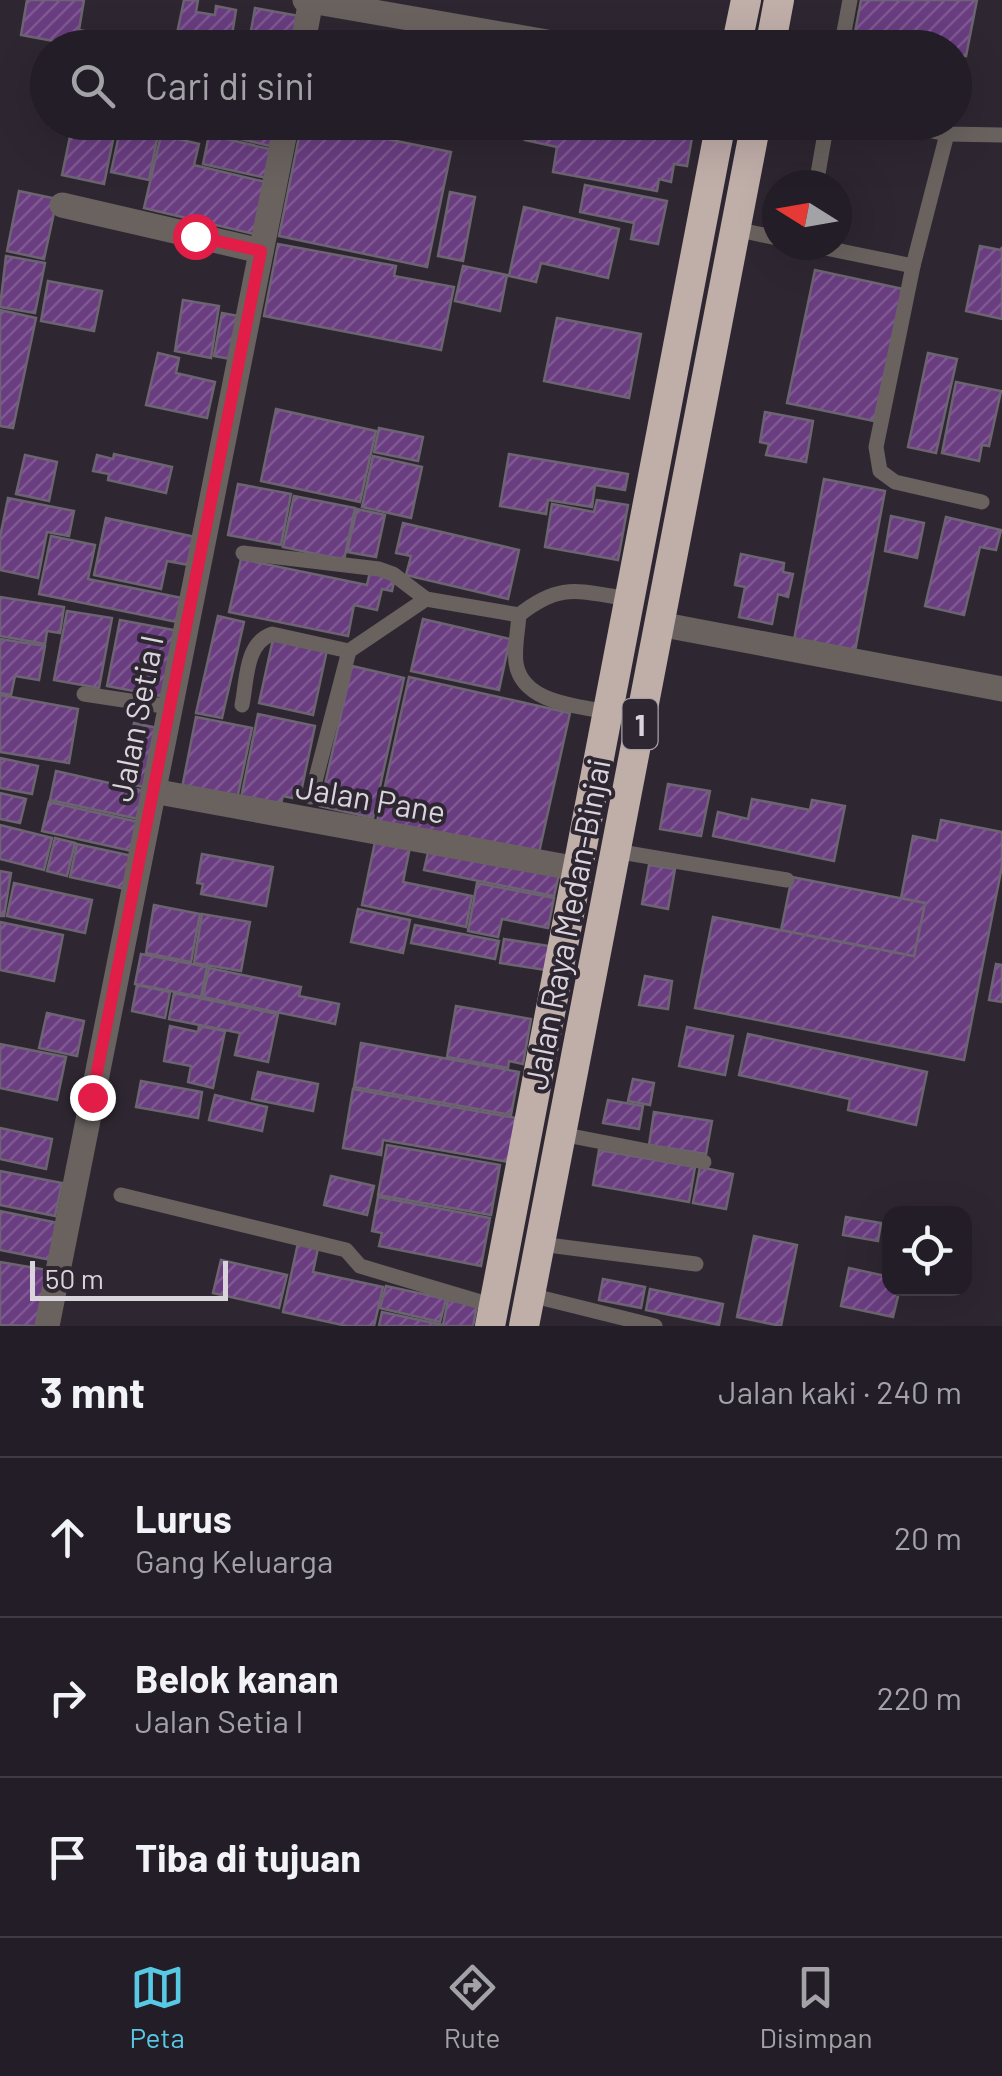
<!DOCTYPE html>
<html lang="id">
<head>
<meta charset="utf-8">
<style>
	body { margin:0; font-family:Barlow,sans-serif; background:#2e2a32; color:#f1f3f6 }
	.controls { position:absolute; right:30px; bottom:30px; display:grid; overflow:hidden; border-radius:20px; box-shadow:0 10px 40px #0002 }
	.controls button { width:90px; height:90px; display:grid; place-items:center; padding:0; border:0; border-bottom:2px solid #3f3b43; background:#221d26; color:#f1f3f6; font:50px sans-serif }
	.compass { position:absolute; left:762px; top:170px; width:90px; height:90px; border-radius:50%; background:#221d26; box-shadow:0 10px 40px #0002; rotate:281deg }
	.scale { position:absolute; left:30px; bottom:25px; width:198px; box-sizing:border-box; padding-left:10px; border:5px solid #dad5dc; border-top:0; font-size:28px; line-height:35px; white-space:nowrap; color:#dad5dc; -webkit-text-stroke:8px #2e2732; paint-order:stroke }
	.stop { position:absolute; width:30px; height:30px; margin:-22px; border:8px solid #e11d48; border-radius:50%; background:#fff }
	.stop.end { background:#e11d48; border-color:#fff; box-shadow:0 2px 10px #0008 }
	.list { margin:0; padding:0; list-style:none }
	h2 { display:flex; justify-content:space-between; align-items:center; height:130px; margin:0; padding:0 40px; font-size:42px }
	h2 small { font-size:32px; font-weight:400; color:#a2a2a7 }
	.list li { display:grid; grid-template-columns:65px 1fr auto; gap:30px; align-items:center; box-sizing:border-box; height:160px; padding:0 40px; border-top:2px solid #3f3b43 }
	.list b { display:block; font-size:38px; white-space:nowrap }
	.list p { margin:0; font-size:32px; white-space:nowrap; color:#a2a2a7 }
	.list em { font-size:32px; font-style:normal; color:#a2a2a7 }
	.icon { flex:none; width:55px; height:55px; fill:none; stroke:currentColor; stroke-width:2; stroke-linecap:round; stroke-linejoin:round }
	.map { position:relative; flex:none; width:1002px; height:1326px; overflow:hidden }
	.search { position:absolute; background:#221d26; box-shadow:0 10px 40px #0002; left:30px; right:30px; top:30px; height:110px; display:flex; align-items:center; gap:25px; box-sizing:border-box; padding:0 35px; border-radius:55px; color:#a2a2a7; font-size:38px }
	.sheet { height:610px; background:#221d26 }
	nav { display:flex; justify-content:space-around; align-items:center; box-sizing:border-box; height:140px; border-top:2px solid #3f3b43; background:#221d26; font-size:28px; color:#a2a2a7 }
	nav a { display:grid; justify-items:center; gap:5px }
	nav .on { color:#58c9e4 }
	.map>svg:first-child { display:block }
	.building { fill:url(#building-hatch); stroke:#6c6470; stroke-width:2.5 }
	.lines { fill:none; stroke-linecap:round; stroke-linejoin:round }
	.lane { stroke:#69625f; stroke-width:15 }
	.street { stroke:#69625f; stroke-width:25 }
	.highway { stroke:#c0aea9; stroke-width:30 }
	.route { stroke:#e11d48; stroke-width:12 }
	.labels { text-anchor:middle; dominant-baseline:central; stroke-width:8; stroke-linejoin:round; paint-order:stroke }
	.shield { fill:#2e2732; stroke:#a6a1a9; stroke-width:2.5 }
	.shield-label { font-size:30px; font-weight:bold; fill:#dad5dc }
	.street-label { font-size:32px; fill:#dad5dc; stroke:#2e2732 }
</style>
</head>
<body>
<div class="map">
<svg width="1002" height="1326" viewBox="0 0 1002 1326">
	<defs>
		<pattern id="building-hatch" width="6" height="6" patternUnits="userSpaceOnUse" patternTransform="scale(2.5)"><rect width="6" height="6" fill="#693d80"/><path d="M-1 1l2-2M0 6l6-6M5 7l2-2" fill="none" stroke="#7e5891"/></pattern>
	</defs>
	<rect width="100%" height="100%" fill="#2e2732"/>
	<g class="building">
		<polygon points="27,0 84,0 79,30 89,32 86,48 58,48 59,42 21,35"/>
		<polygon points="184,0 198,0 196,12 215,15 216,6 236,10 230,48 174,48"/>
		<polygon points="861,0 977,0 966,56 954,54 954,48 852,48"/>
		<polygon points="255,8 299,16 292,48 248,48"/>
		<polygon points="73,122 115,130 104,184 62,175"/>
		<polygon points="175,122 201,122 198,135 173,130"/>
		<polygon points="227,122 276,122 270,146 224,135"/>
		<polygon points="302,122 451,152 427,267 279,236"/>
		<polygon points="529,122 643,122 693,132 687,166 674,164 671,182 659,179 657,191 553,172 557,147 525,140"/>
		<polygon points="130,123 159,129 149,180 111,172 119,135 127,137"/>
		<polygon points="161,135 199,144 194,165 270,183 258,235 144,208"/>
		<polygon points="209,135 278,151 271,179 203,164"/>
		<polygon points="585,185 667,201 658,244 631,239 634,223 580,212"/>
		<polygon points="19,191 57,199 44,259 7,251"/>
		<polygon points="450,192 475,197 463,261 438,256"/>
		<polygon points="524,207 619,229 608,278 541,263 536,282 509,276"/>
		<polygon points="278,244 396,266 394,276 454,287 441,350 264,316"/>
		<polygon points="980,246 1001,250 1002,247 1002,319 966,311"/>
		<polygon points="6,256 45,263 35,313 0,307"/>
		<polygon points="463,266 507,275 500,311 455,301"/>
		<polygon points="815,270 903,289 874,421 787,403"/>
		<polygon points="48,281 102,291 94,331 41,321"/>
		<polygon points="183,300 219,306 211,358 175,351"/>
		<polygon points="0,310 36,318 13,428 0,426"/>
		<polygon points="222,313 244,317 236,360 214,356"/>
		<polygon points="557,318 641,334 629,398 544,381"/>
		<polygon points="158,353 179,358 176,373 215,382 207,418 146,405"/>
		<polygon points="928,353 957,359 936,453 908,447"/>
		<polygon points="956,382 1001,391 989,446 982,445 979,461 942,453"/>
		<polygon points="276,409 376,431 360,502 261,481"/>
		<polygon points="765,412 813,421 806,462 766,455 769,444 760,442"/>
		<polygon points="379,428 423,437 418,461 374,452"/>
		<polygon points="114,454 172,467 166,493 108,480 109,474 93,471 97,455 113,459"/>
		<polygon points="509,454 628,474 625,490 595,485 592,507 548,500 546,514 500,506"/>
		<polygon points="25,455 57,462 49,501 16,494"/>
		<polygon points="373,456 422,467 411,518 362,507"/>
		<polygon points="824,479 885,491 855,651 794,640"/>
		<polygon points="238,484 291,494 281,545 228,535"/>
		<polygon points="294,496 355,508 344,560 283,547"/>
		<polygon points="8,498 74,511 69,536 47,532 38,578 0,570 0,537"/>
		<polygon points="597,500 628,505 618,560 545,547 552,504 594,512"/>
		<polygon points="357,509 385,515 376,557 347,552"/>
		<polygon points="891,516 924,523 917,558 885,551"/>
		<polygon points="946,517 1001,530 996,550 980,547 964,615 925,606"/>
		<polygon points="106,518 200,538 194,566 167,561 161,589 94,575"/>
		<polygon points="403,523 519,550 508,599 406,575 411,556 396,553"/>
		<polygon points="51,536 95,545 88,579 182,598 177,622 39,594"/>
		<polygon points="741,554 784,563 783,572 793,574 788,597 778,594 772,624 739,617 745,587 735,585"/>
		<polygon points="241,559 367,585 370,572 395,577 392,591 382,589 377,610 354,605 348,636 229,612"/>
		<polygon points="0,597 64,607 60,633 47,631 45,644 0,636"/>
		<polygon points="67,611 112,618 99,688 54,680"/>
		<polygon points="218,616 244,622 222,718 196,713"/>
		<polygon points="423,619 510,639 499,690 411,671"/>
		<polygon points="120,620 179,631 166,697 107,686"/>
		<polygon points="0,639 45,646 39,680 15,676 11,695 0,693"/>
		<polygon points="273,639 327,650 313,715 259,703"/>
		<polygon points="352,666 404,678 373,818 320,806"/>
		<polygon points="409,677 570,713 538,857 377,822"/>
		<polygon points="0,695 78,709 69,763 0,752"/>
		<polygon points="258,714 315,726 301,792 294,791 292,798 283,796 280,807 241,798"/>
		<polygon points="196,717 252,728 237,799 182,788"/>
		<polygon points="134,723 162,729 148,788 121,782"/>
		<polygon points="0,758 38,766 32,794 0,788"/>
		<polygon points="56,771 149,792 143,820 50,800"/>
		<polygon points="668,784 710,791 701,836 660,829"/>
		<polygon points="0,793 26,799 20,823 0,819"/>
		<polygon points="752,799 810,810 812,800 845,806 834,861 713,836 718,812 748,819"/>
		<polygon points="49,802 143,823 136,852 42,831"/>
		<polygon points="941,820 1002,832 1002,866 964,1060 695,1008 713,917 914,956 925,903 901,898 913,836 937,841"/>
		<polygon points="0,825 52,838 44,870 0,859"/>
		<polygon points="376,837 411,842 403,882 472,896 466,927 362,905"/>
		<polygon points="55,838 75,843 67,876 47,871"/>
		<polygon points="77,844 137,857 130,890 70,877"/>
		<polygon points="430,844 560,870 554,896 424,870"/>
		<polygon points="202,854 273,867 266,906 201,894 203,884 197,883"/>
		<polygon points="649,865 675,869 668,909 642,904"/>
		<polygon points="0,871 11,873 4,916 0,916"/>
		<polygon points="792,877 925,903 914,956 781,930"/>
		<polygon points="14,883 92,900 85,933 7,916"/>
		<polygon points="477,883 554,898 548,928 502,919 498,937 468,931"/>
		<polygon points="154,905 200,914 191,962 146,953"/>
		<polygon points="358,909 410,920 403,953 351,942"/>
		<polygon points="202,914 250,922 241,971 194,963"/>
		<polygon points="0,922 63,935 54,981 0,970"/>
		<polygon points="415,925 499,941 495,959 411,943"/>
		<polygon points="504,939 549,946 546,970 500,963"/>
		<polygon points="141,954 207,967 201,997 135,984"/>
		<polygon points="996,964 1002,965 1002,1002 989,1000"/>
		<polygon points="209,968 301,987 299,996 339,1004 335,1024 203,997"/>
		<polygon points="645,976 672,981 668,1009 639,1005"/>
		<polygon points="137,985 170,992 165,1018 132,1011"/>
		<polygon points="174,993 278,1014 268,1062 235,1055 240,1033 169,1019"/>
		<polygon points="456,1006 531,1019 523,1064 509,1061 508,1068 447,1057"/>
		<polygon points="47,1013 84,1021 77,1056 39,1048"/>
		<polygon points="170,1026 198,1032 199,1026 225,1031 213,1088 188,1082 191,1066 164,1061"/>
		<polygon points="687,1027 733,1036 725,1075 679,1066"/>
		<polygon points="748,1034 927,1072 916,1125 848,1110 850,1099 739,1075"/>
		<polygon points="361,1043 519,1072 511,1115 354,1087"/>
		<polygon points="0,1044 66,1057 57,1100 0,1088"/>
		<polygon points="258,1072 318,1084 313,1111 252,1099"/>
		<polygon points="633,1079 654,1083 650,1105 628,1101"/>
		<polygon points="141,1081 202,1092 198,1118 136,1107"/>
		<polygon points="353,1089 516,1118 509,1162 383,1140 381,1155 343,1148"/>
		<polygon points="215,1095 267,1107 262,1131 209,1120"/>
		<polygon points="608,1100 643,1106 639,1129 603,1123"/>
		<polygon points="654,1112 712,1121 706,1154 649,1145"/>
		<polygon points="0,1128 52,1139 46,1169 0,1159"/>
		<polygon points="387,1145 500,1165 491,1215 378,1195"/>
		<polygon points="599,1150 695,1167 689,1202 593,1185"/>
		<polygon points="700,1167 733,1174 726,1209 693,1203"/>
		<polygon points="0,1171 62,1183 55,1216 0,1205"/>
		<polygon points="331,1176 374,1186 367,1215 324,1205"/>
		<polygon points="378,1197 490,1218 481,1266 379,1246 382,1233 372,1231"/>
		<polygon points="0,1211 58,1223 51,1260 0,1250"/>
		<polygon points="846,1217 881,1223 878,1241 843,1235"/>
		<polygon points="754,1236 797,1245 781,1326 737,1317"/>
		<polygon points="298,1243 318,1248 313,1272 383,1287 374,1326 347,1326 283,1312"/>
		<polygon points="221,1260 287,1275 279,1308 213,1293"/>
		<polygon points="0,1262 53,1271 43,1326 0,1325"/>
		<polygon points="849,1268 890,1277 890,1288 900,1288 893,1317 841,1306"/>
		<polygon points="603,1279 645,1287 641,1308 599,1300"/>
		<polygon points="386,1286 446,1299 440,1322 380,1308"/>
		<polygon points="650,1289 723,1304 719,1325 646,1310"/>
		<polygon points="448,1300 477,1306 473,1326 379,1326 382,1312 443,1325"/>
	</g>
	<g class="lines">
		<g class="lane">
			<polyline points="841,48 850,0"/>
			<polyline points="887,122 947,134 1002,135"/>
			<polyline points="947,134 913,266 876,447 880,471 895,482 982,502"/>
			<polyline points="816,185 827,122"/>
			<polyline points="735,229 777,238"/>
			<polyline points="811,245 913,266"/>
			<polyline points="243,553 379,569 393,574 426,599"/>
			<path d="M519 615C518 630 514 648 516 663 522 703 577 706 608 712"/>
			<polyline points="84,694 170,707"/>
			<path d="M242 705C247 681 245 643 272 634L349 651"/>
			<path d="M311 797 349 651 426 599 519 615C562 581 579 592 630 599"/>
			<polyline points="615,851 787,880"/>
			<polyline points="561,1134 704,1162"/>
			<polyline points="121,1195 346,1250 360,1266 494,1306"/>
			<polyline points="540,1244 696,1264"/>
			<polyline points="530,1295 655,1326"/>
		</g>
		<g class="street">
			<polyline points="305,0 581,48"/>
			<polyline points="302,48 311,0"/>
			<polyline points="62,205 261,251"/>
			<polyline points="659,624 1002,689"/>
			<polyline points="153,791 578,869"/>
			<polyline points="47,1326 287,122"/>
		</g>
		<g class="highway">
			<polyline points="736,48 746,0"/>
			<polyline points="770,48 779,0"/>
			<polyline points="490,1326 721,122"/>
			<polyline points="524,1326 756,122"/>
		</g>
	</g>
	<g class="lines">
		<polyline class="route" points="92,1097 261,251 195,236"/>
	</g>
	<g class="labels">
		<rect class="shield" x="622.5" y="699" width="35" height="50" rx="8"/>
		<g class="shield-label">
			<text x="640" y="724">1</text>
		</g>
		<g class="street-label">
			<text transform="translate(135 718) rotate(-79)">Jalan Setia I</text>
			<text transform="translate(371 798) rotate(10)">Jalan Pane</text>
			<text transform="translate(566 924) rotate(-79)">Jalan Raya Medan-Binjai</text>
		</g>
	</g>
</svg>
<div class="controls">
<button><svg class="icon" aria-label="locate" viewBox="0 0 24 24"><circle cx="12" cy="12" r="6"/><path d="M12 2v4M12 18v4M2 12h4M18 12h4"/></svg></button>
</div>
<svg class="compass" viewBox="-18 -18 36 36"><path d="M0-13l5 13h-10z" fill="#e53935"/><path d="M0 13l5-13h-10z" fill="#a2a2a7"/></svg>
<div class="scale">50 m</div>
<div class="stop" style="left:195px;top:236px"></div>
<div class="stop end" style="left:92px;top:1097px"></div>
<div class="search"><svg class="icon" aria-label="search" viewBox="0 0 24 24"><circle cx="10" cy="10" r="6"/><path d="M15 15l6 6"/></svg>Cari di sini</div>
</div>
<section class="sheet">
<h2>3 mnt<small>Jalan kaki · 240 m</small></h2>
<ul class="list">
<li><svg class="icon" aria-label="ahead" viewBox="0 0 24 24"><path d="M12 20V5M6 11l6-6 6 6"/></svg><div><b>Lurus</b><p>Gang Keluarga</p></div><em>20 m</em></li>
<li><svg class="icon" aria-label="right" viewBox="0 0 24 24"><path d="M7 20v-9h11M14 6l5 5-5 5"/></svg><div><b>Belok kanan</b><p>Jalan Setia I</p></div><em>220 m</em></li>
<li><svg class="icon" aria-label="arrive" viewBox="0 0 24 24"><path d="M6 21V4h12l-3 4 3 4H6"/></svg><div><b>Tiba di tujuan</b></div></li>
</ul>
</section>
<nav>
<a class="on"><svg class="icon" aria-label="map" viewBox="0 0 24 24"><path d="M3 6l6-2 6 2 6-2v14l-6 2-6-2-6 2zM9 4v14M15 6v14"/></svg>Peta</a>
<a><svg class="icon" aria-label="directions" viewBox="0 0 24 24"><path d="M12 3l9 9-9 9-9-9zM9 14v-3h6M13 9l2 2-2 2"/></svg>Rute</a>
<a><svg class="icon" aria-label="saved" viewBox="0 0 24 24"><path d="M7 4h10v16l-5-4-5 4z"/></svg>Disimpan</a>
</nav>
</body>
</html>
